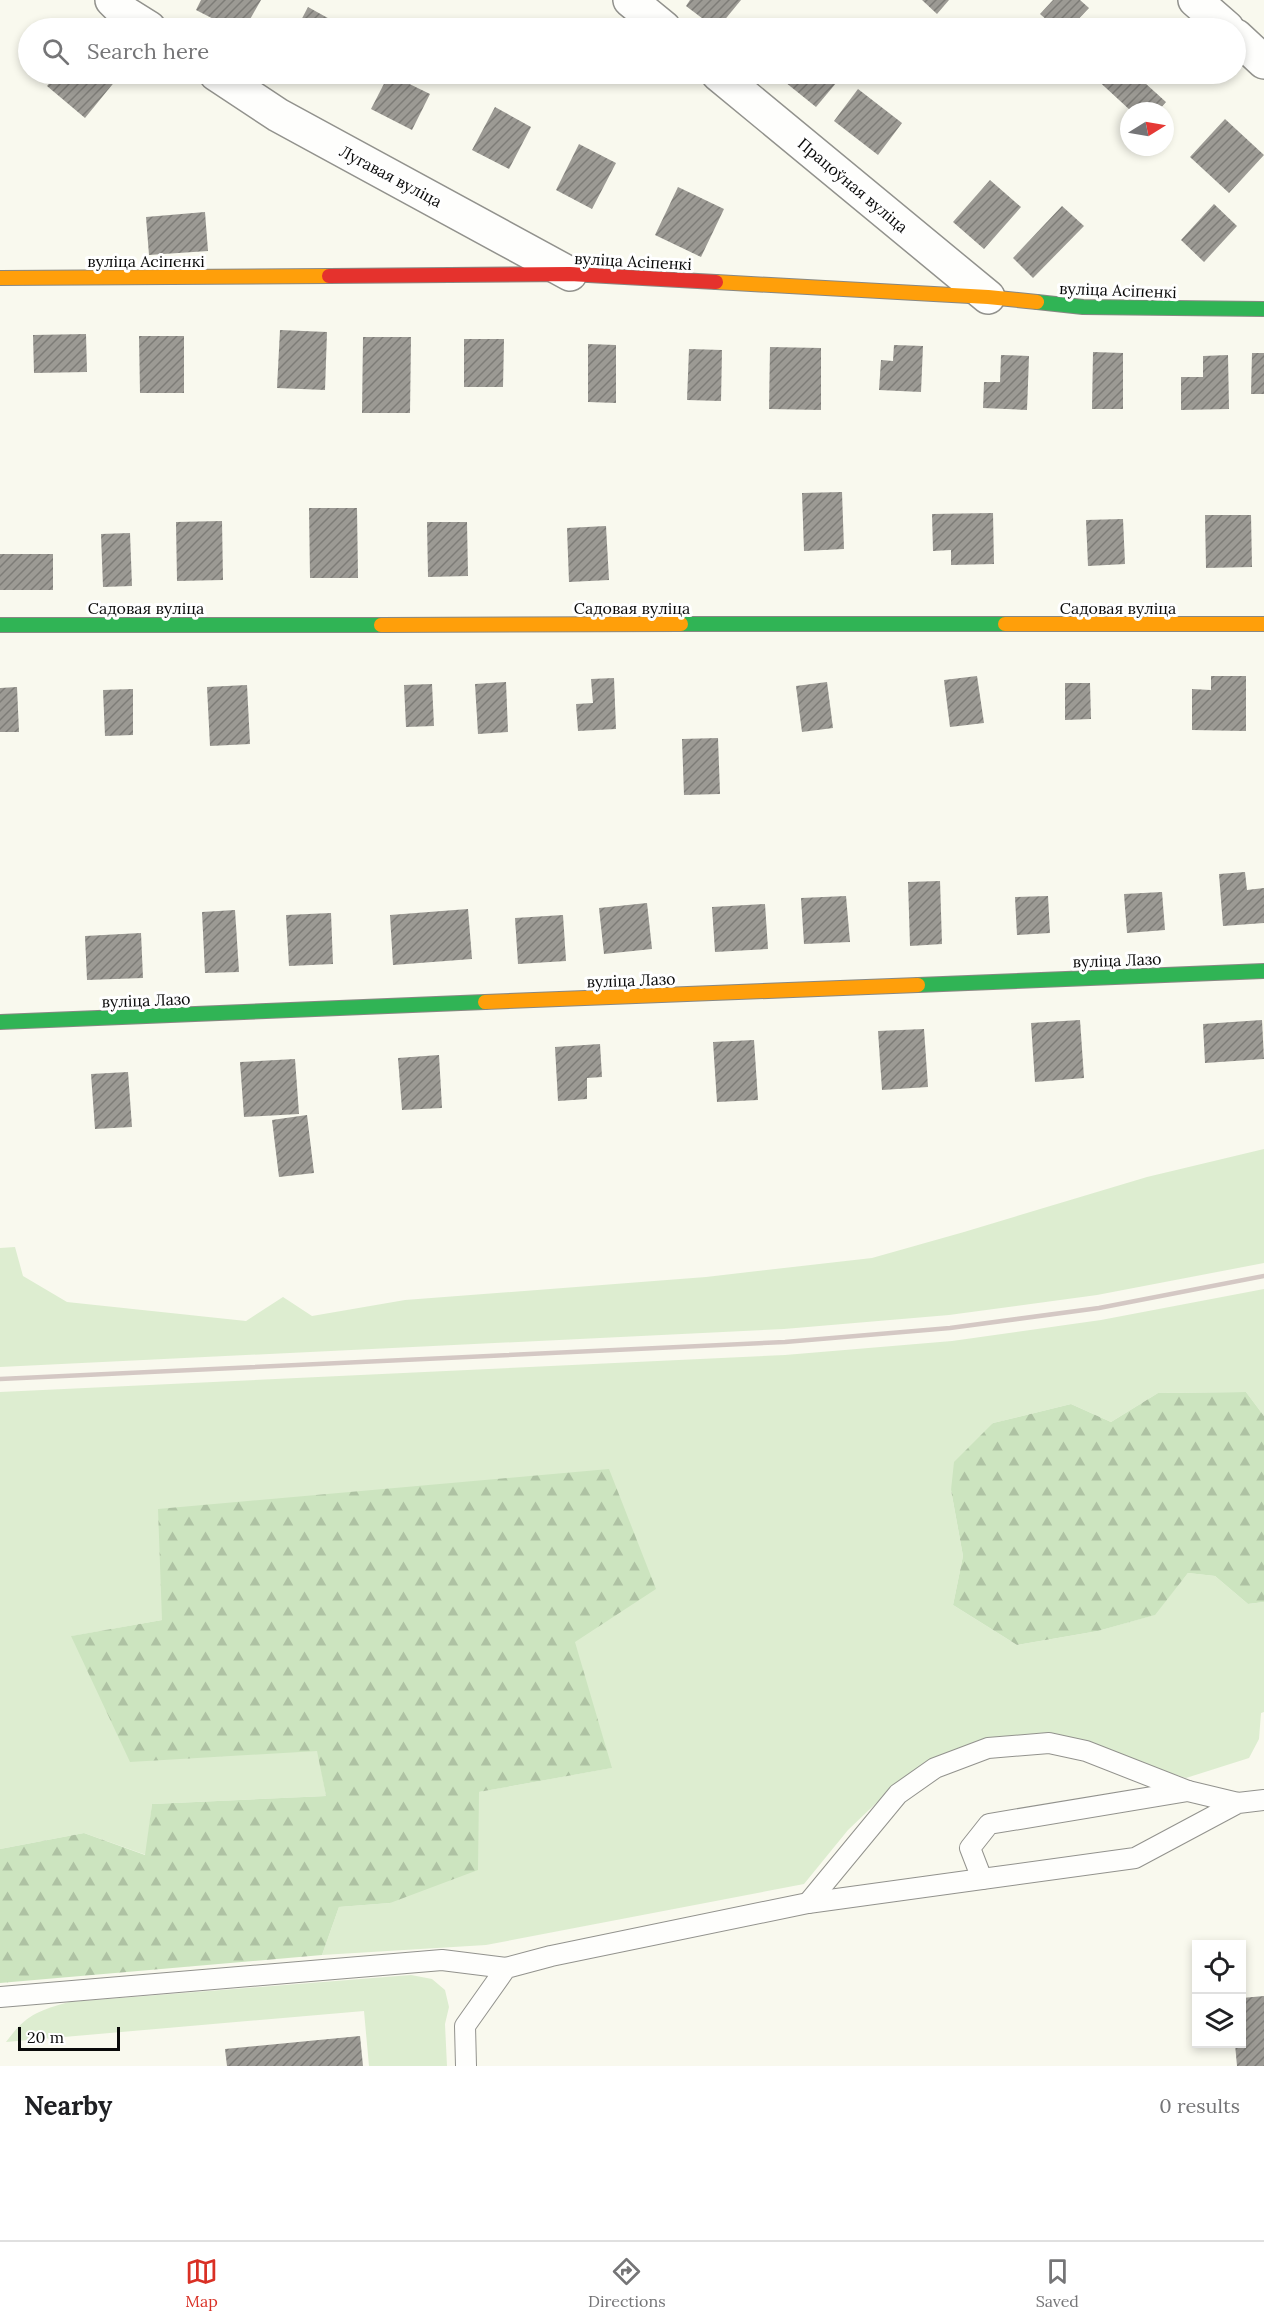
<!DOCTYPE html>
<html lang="en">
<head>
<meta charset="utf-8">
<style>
	body { margin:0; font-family:Lora,serif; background:#f2f2f2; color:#202124 }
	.controls { position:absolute; right:18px; bottom:18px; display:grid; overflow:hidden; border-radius:0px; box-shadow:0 3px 9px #0003 }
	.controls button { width:54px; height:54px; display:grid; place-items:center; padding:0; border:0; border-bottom:2px solid #e0e0e0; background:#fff; color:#202124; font:30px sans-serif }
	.compass { position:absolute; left:1120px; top:102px; width:54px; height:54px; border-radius:50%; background:#fff; box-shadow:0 3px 9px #0003; rotate:79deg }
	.scale { position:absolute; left:18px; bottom:15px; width:102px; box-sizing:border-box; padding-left:6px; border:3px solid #0a0a0a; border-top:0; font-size:16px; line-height:21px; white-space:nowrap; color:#0a0a0a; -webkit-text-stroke:4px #fff; paint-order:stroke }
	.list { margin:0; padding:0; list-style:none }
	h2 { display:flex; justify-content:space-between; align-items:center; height:78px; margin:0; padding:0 24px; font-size:26px }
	h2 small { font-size:20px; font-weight:400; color:#757577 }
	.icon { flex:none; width:33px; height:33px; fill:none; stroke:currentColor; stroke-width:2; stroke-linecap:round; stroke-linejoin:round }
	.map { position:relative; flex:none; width:1264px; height:2066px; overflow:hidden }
	.search { position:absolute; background:#fff; box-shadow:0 3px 9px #0003; left:18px; right:18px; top:18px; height:66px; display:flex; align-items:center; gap:15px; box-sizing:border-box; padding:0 21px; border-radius:33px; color:#757577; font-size:22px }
	.sheet { height:174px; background:#fff }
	nav { display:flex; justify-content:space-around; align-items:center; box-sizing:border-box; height:84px; border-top:2px solid #e0e0e0; background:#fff; font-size:16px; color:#757577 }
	nav a { display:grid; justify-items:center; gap:3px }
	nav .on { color:#d93025 }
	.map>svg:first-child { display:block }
	.grass { fill:#ddedd0 }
	.forest { fill:url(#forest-firs) }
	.building { fill:url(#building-hatch) }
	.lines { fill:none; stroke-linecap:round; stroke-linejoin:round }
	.lane-casing { stroke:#92928d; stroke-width:22 }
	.street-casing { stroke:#92928d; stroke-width:36 }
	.fast-casing { stroke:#888883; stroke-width:16 }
	.slow-casing { stroke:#888883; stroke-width:16 }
	.jam-casing { stroke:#888883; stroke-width:16 }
	.lane { stroke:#fefefc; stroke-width:20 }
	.street { stroke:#fefefc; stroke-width:33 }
	.fast { stroke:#30b455; stroke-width:14 }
	.slow { stroke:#ff9f0a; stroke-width:14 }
	.jam { stroke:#e5322d; stroke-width:14 }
	.rail { stroke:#d4c8c4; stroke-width:4.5 }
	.labels { text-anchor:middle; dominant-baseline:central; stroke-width:6; stroke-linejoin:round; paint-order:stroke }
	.street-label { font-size:16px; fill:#0a0a0a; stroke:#fff }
</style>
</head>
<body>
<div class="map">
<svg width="1264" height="2066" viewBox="0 0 1264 2066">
	<defs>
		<pattern id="forest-firs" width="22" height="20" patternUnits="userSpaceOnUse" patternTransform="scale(1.5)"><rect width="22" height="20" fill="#cce4bf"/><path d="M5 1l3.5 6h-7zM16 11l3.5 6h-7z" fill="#aec2a3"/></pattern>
		<pattern id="building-hatch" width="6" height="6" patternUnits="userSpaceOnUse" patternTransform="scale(1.5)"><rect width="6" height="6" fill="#9c9a94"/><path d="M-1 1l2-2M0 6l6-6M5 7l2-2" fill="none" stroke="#7d7c77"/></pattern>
	</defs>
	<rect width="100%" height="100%" fill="#f9f9ee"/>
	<g class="grass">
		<polygon points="1264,1149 1264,1263 1097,1295 949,1315 784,1329 0,1367 0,1248 15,1247 23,1276 67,1302 246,1321 283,1297 312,1316 405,1300 706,1277 872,1258 964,1232 1147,1177"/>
		<polygon points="1264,1289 1264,1416 1246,1392 1158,1393 1111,1422 1071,1404 993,1423 951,1490 963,1556 953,1605 1017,1645 1098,1631 1154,1615 1188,1573 1215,1576 1248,1604 1264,1602 1264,1712 1261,1713 1259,1739 1249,1758 1186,1778 1050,1735 892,1788 848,1830 804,1884 486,1945 322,1955 339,1907 390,1903 479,1792 611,1768 162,1620 72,1636 318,1751 326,1796 152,1804 146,1855 84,1833 0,1849 0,1392 785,1355 952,1341 1101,1320"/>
		<path d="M411 1975 432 1979 445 1990 449 2007 445 2024 447 2066H369L364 2011 6 2042C26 2015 37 2011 69 2002Z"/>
	</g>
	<g class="forest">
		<polygon points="1246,1392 1264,1416 1264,1602 1248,1604 1215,1576 1188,1573 1155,1615 1098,1631 1017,1645 953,1605 963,1556 951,1490 954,1462 993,1423 1071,1404 1111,1422 1158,1393"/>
		<polygon points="609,1469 656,1589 575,1642 612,1768 479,1792 478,1870 390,1903 339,1907 322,1955 0,1983 0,1849 84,1833 145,1855 152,1804 326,1796 317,1751 130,1762 71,1636 162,1620 158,1509"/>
	</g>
	<g class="building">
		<polygon points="201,0 261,0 245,28 231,28 196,10"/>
		<polygon points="690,0 741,0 718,28 715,28 686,6"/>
		<polygon points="922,0 949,0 937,14"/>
		<polygon points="1053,0 1080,0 1089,8 1070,28 1056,28 1040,14"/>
		<polygon points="308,7 344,27 343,28 297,28"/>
		<polygon points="57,74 109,74 116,80 85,118 47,86"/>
		<polygon points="389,74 430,94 412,130 371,109"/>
		<polygon points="775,74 839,74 842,76 816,107"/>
		<polygon points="1095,74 1154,74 1145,83 1166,102 1158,111 1131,111 1093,76"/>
		<polygon points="858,89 902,123 878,155 834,121"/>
		<polygon points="495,107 531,127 509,169 472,150"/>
		<polygon points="1225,119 1264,155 1229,193 1190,157"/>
		<polygon points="579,144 616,163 592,209 556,190"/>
		<polygon points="990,180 1021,207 984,249 953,222"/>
		<polygon points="678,187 724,209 701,257 655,235"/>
		<polygon points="1214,204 1237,226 1204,262 1181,240"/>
		<polygon points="1062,206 1084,226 1033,278 1013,258"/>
		<polygon points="205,212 208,251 149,255 146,217"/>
		<polygon points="280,330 327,332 325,390 277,388"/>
		<polygon points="86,334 87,372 34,373 33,335"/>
		<polygon points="139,336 184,336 184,393 140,393"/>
		<polygon points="363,337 411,337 410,413 362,413"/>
		<polygon points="464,339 504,339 503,387 464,387"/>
		<polygon points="588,344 616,345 616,403 588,402"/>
		<polygon points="894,345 923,346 921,392 879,390 881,360 893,361"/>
		<polygon points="770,347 821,348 821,410 769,409"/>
		<polygon points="689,349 722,350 721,401 687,400"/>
		<polygon points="1093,352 1123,353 1123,409 1092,409"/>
		<polygon points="1252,353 1264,353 1264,394 1251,394"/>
		<polygon points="1001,355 1029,356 1027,410 983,408 984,382 1000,382"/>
		<polygon points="1228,355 1229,409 1181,410 1181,377 1203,377 1203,356"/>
		<polygon points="842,492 844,549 804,551 802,493"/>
		<polygon points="309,508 357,508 358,578 310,578"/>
		<polygon points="993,513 994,564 951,565 951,550 933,551 932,514"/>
		<polygon points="1205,515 1251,515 1252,567 1206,568"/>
		<polygon points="1123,519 1125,564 1088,566 1086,520"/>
		<polygon points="222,521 223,580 177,581 176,522"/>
		<polygon points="427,522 467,522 468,576 428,577"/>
		<polygon points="606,526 609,580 569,582 567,528"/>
		<polygon points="130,533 132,586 103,587 101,534"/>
		<rect x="0" y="554" width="53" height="36"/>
		<polygon points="977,676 984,723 950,727 944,680"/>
		<polygon points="1211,676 1246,676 1246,731 1192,730 1192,689 1211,690"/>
		<polygon points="614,678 616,729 578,731 576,704 593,703 591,679"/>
		<polygon points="506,682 508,732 478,734 475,684"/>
		<polygon points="827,682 833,728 802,732 796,686"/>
		<polygon points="1065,683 1090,683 1091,719 1065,720"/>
		<polygon points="432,684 434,726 406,727 404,685"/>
		<polygon points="247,685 250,744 210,746 207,687"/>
		<polygon points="17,687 19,732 0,732 0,688"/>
		<polygon points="133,689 133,735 105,736 103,690"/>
		<polygon points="718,738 720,794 684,795 682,739"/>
		<polygon points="1245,872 1247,890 1264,888 1264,923 1223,926 1219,874"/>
		<polygon points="940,881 942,944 910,946 908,882"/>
		<polygon points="1162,892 1165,930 1127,933 1124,894"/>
		<polygon points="846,896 850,942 804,944 801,898"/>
		<polygon points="1048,896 1050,933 1017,935 1015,897"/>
		<polygon points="647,903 652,949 604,954 599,908"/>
		<polygon points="765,904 768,949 715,952 712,907"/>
		<polygon points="468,909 472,959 393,965 390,915"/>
		<polygon points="235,910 239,972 205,973 202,912"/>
		<polygon points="331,913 333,964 289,966 286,915"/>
		<polygon points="563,915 566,961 518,964 515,918"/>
		<polygon points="141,933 143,978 87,980 85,936"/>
		<polygon points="1080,1020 1084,1078 1035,1082 1031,1023"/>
		<polygon points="1262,1020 1264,1059 1205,1063 1203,1024"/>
		<polygon points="924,1029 928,1087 882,1090 878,1031"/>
		<polygon points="754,1040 758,1100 717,1102 713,1042"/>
		<polygon points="600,1044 602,1077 587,1078 587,1099 558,1101 555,1047"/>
		<polygon points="439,1055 442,1108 402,1110 398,1058"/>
		<polygon points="295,1059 299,1114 244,1117 240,1062"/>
		<polygon points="128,1072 132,1127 95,1129 91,1074"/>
		<polygon points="307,1115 314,1173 279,1177 272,1120"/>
		<polygon points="1264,1996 1264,2066 1237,2066 1235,2044 1242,2044 1242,1998"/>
		<polygon points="360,2036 363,2066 227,2066 225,2049"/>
	</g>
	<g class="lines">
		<defs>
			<g id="lane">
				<polyline points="1238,1803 1135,1858 982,1879 970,1848 989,1824 1188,1791 1238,1803 1264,1800"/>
				<polyline points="808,1903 898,1794 935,1768 988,1748 1049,1743 1086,1751 1188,1791"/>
				<polyline points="0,1997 442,1960 506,1968"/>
				<polyline points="466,2066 465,2026 506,1968 551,1956 808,1903 982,1879"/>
			</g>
			<g id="street">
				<polyline points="112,0 125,13 149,28"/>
				<polyline points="630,0 664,28"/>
				<polyline points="1195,0 1227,28"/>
				<polyline points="1236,36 1264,62"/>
				<polyline points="216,74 278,115 570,274"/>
				<polyline points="718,74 988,297"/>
			</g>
			<g id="fast">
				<polyline points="1037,302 1083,307 1264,309"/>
				<polyline points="681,624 1005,624"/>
				<polyline points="0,625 381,625"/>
				<polyline points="918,985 1264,971"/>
				<polyline points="0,1022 485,1002"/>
			</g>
			<g id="slow">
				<polyline points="0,278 329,276"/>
				<polyline points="716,282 988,297 1037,302"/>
				<polyline points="1005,624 1264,624"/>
				<polyline points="381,625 681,624"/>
				<polyline points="485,1002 918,985"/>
			</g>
			<polyline id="jam" points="329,276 570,274 716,282"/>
		</defs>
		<use href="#lane" class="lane-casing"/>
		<use href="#street" class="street-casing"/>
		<use href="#fast" class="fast-casing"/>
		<use href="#slow" class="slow-casing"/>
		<use href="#jam" class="jam-casing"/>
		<use href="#lane" class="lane"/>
		<use href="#street" class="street"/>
		<use href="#fast" class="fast"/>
		<use href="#slow" class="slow"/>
		<use href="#jam" class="jam"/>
		<polyline class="rail" points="0,1379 785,1342 950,1328 1099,1308 1264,1276"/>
	</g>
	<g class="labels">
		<g class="street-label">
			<text transform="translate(391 176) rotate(28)">Лугавая вуліца</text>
			<text transform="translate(853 185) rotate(40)">Працоўная вуліца</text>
			<text x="146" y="261">вуліца Асіпенкі</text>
			<text transform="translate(633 261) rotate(3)">вуліца Асіпенкі</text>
			<text transform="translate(1118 290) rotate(2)">вуліца Асіпенкі</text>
			<text x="146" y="608">Садовая вуліца</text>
			<text x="632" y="608">Садовая вуліца</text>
			<text x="1118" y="608">Садовая вуліца</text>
			<text transform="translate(1117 960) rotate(-2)">вуліца Лазо</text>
			<text transform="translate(631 980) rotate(-2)">вуліца Лазо</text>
			<text transform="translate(146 1000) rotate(-2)">вуліца Лазо</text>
		</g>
	</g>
</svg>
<div class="controls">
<button><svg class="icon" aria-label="locate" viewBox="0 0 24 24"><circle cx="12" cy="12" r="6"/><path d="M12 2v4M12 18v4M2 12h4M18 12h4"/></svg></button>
<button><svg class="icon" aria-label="layers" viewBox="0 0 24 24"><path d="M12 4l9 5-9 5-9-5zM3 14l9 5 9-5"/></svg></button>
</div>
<svg class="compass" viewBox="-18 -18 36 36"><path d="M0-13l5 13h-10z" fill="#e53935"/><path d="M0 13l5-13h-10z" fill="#757577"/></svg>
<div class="scale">20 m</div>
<div class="search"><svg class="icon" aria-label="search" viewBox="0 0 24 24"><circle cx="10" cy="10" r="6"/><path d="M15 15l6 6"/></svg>Search here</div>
</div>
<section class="sheet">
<h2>Nearby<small>0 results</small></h2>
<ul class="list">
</ul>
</section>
<nav>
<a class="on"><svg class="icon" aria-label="map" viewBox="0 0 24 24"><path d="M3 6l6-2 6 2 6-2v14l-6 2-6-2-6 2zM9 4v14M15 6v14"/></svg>Map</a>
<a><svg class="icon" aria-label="directions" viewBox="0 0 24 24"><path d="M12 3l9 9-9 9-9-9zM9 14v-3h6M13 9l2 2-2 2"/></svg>Directions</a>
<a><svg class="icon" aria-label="saved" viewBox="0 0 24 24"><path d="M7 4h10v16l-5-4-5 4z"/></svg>Saved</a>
</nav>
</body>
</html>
